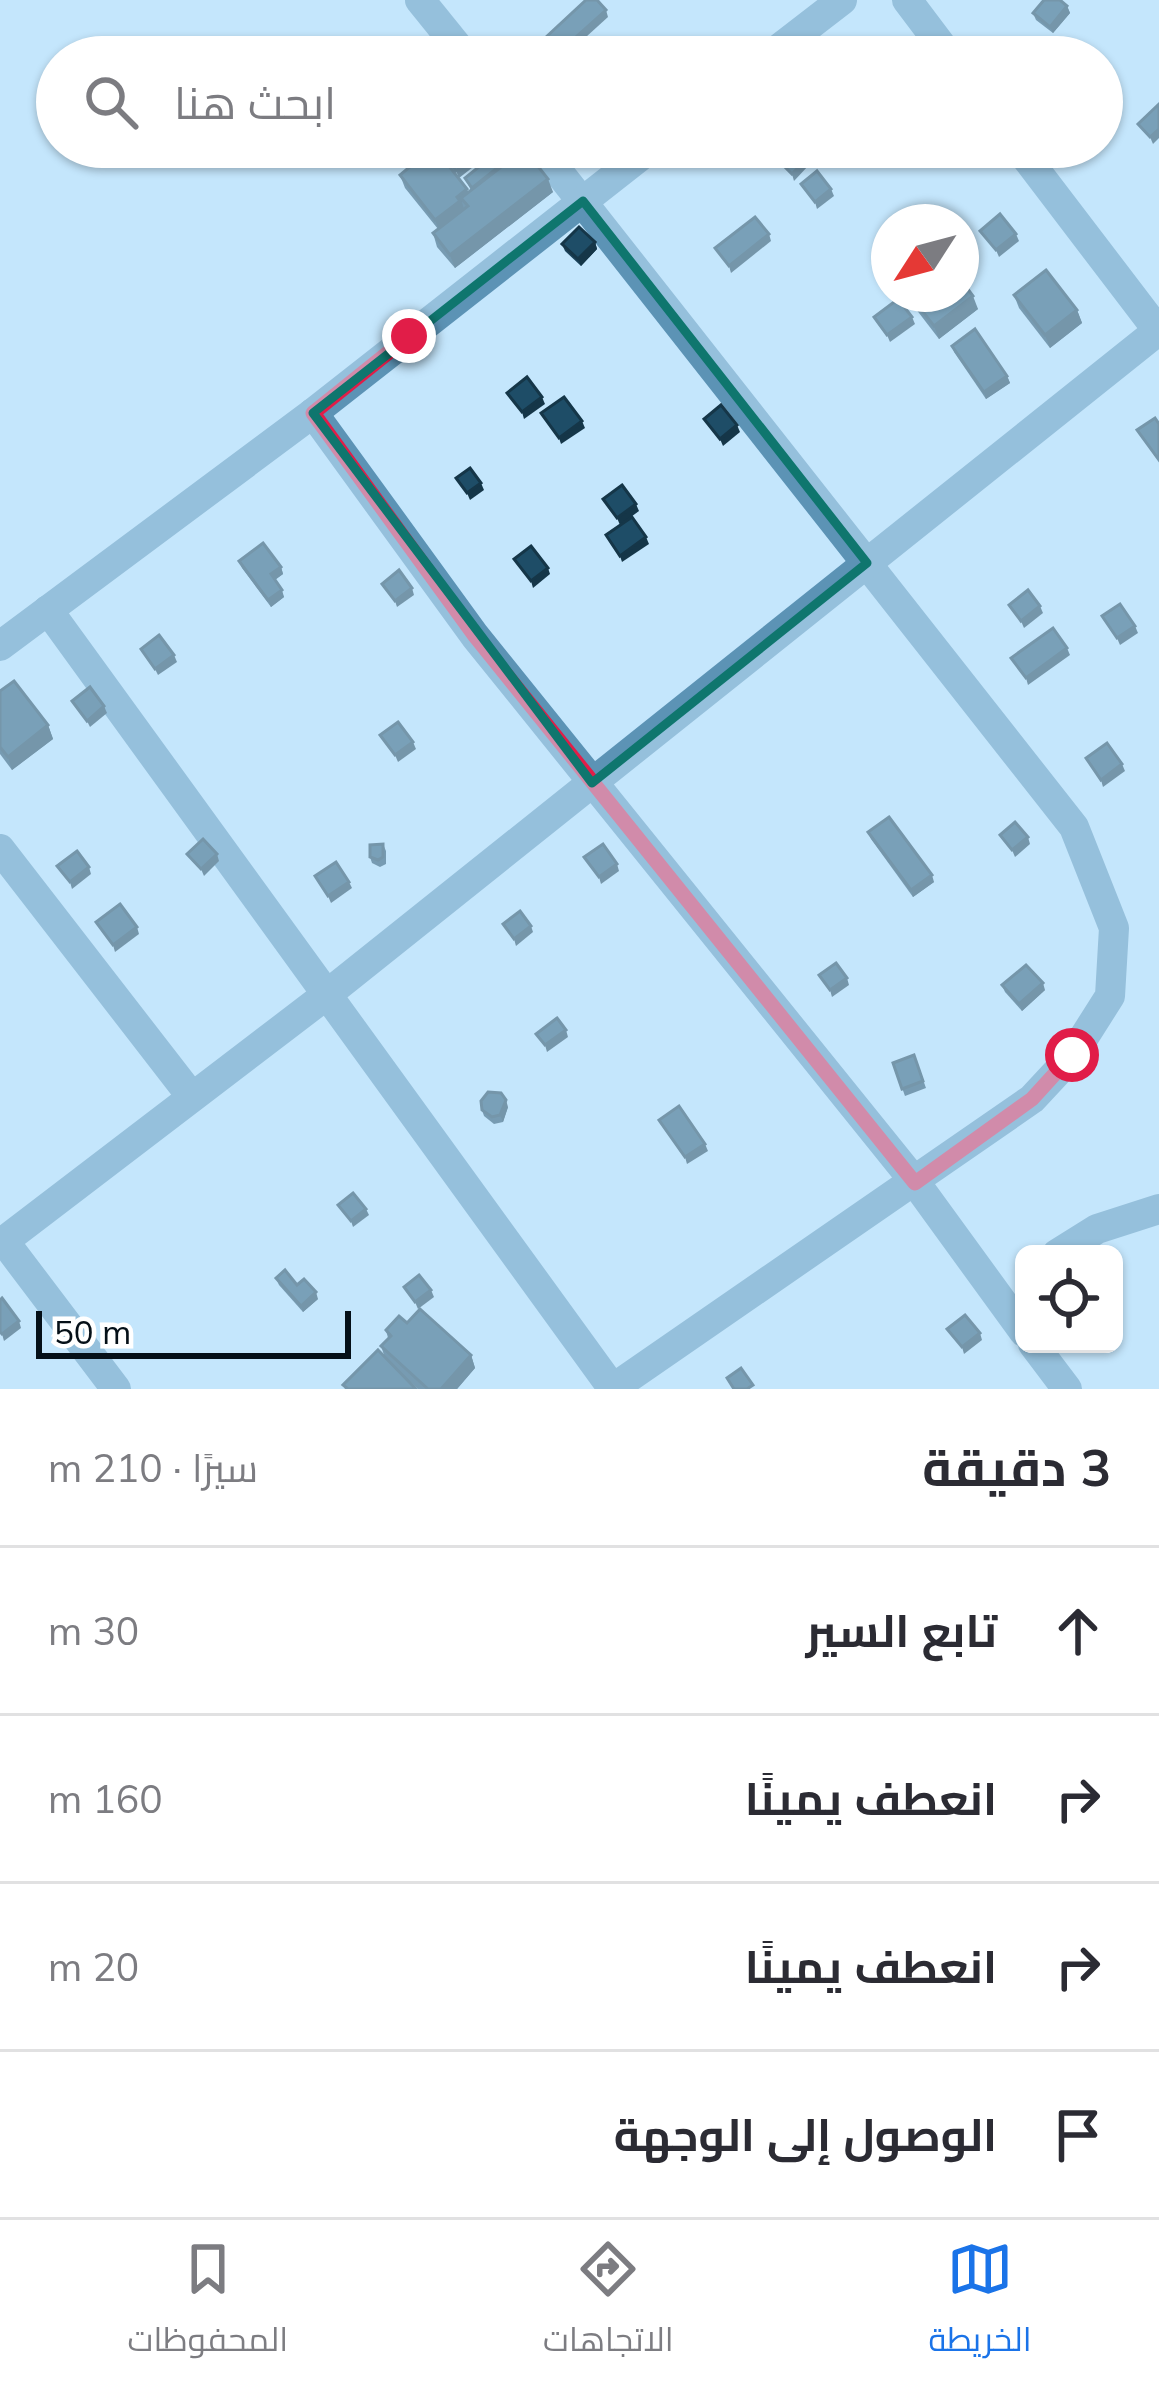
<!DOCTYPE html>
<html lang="ar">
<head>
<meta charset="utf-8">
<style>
	body { margin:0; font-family:Mulish,Cairo,sans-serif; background:#f7f7f7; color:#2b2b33; direction:rtl }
	.controls { position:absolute; right:36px; bottom:36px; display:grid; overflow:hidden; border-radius:18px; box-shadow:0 3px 9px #0004 }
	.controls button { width:108px; height:108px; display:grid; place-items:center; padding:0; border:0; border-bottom:3px solid #e1e1e2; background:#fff; color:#2b2b33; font:60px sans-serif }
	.compass { position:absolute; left:871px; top:204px; width:108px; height:108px; border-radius:50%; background:#fff; box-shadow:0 3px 9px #0004; rotate:234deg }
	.scale { position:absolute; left:36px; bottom:30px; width:315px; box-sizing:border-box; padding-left:12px; border:6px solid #051018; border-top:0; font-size:33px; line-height:42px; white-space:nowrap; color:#051018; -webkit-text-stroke:9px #fff; paint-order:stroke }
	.stop { position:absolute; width:36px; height:36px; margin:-27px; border:9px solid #e11d48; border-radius:50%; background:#fff }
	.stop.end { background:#e11d48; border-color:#fff; box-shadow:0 3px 12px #0008 }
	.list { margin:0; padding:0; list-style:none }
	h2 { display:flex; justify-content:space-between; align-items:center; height:156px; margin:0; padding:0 48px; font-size:51px }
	h2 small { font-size:39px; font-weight:400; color:#7c7c81 }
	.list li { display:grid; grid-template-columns:78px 1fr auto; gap:36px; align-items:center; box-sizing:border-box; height:168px; padding:0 48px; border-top:3px solid #e1e1e2 }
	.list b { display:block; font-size:45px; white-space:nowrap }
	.list em { font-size:39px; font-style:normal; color:#7c7c81 }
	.icon { flex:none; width:66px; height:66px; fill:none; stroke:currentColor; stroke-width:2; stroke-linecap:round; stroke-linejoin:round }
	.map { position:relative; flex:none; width:1159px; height:1389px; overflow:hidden; direction:ltr }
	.search { position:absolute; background:#fff; box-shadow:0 3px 9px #0004; left:36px; right:36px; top:36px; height:132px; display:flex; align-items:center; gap:30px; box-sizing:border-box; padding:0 42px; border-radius:66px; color:#7c7c81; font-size:45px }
	.sheet { height:828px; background:#fff }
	nav { display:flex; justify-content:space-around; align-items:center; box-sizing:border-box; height:168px; border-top:3px solid #e1e1e2; background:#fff; font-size:33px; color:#7c7c81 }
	nav a { display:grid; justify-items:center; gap:6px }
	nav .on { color:#1a73e8 }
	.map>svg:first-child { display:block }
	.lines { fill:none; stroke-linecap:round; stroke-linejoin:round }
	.minor { stroke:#5c93b5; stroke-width:30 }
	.wall { fill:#1a4259 }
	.shaded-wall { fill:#153648 }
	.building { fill:#1e4d67; stroke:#153648; stroke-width:3 }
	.route { stroke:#e11d48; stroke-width:15 }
	.marked { fill:none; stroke:#0f766e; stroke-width:9; stroke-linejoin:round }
</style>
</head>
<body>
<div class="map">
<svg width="1159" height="1389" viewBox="0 0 1159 1389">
	<rect width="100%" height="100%" fill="#c4e6fc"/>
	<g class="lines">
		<g class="minor">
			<polyline points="420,0 466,57"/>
			<polyline points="907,0 950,57"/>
			<polyline points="768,57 842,0"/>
			<polyline points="539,147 1074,827 1114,928 1110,996 1072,1056 1032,1099 612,1389"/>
			<polyline points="1018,147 1159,332"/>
			<polyline points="313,413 475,636 915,1182 1024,1332"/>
			<polyline points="48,610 613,1389"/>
			<polyline points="0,646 313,413 652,147"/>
			<polyline points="0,849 192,1097"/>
			<polyline points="4,1241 116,1389"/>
			<polyline points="0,1244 325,996 1159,330"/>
			<polyline points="1057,1254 1097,1229 1159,1209"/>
			<polyline points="1033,1344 1067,1389"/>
		</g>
	</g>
	<g class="wall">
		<polygon points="1067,6 1070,13 1053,33 1036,20 1033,13"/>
		<polygon points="481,157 513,158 553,192 455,268 437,247 433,233 438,229 405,188 400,175 469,192 471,190 465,178 484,163"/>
		<polygon points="595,242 597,249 581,266 565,251 562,244"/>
		<polygon points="907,294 961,294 978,309 939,339 909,300"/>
		<polygon points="1014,295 1077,310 1082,323 1050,348 1019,308"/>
		<polygon points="952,346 1007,376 1010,383 986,399 954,352"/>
		<polygon points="239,561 281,567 283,574 275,580 284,597 271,607 242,568"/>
		<polygon points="0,691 48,725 53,739 12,770 0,754"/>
		<polygon points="868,832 934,882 913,897 871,839"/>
		<polygon points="383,844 386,851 386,864 380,867 372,863 370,857"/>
		<polygon points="1002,985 1045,990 1022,1011 1005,992"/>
		<polygon points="914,1055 926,1088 905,1096 893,1063"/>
		<polygon points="508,1107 503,1122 494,1124 484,1116 482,1110"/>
		<polygon points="276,1278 318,1299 303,1312 279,1285"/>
		<polygon points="407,1323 471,1355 475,1368 457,1389 418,1389 395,1368 416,1389 345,1389 343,1385 385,1358 381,1346 388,1338 386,1330"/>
	</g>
	<g class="shaded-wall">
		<polygon points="1067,6 1070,13 1053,33 1050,27"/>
		<polygon points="606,10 608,17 564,57 560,57 558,53"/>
		<polygon points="1159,129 1159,138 1153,144 1150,137"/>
		<polygon points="336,147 346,149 333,158 330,151"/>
		<polygon points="475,157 477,164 459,178 456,171"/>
		<polygon points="807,158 809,165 794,181 792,174"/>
		<polygon points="548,179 553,192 455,268 450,255"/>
		<polygon points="467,189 472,202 461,198 465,214 440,233 435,220 457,197"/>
		<polygon points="831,189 834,196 817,209 815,202"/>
		<polygon points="769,234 771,241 731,273 729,266"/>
		<polygon points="1016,234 1019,241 999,257 996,250"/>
		<polygon points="595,242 597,249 581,266 578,259"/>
		<polygon points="973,296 978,309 939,339 934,326"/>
		<polygon points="1077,310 1082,323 1050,348 1045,335"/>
		<polygon points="912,317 915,324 890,342 887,335"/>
		<polygon points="1007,376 1010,383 986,399 984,392"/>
		<polygon points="542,397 545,404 524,419 522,412"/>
		<polygon points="582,421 585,428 561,444 559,438"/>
		<polygon points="737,425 740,432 723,446 720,439"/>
		<polygon points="481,483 484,490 470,500 467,493"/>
		<polygon points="636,504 639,511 620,525 617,518"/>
		<polygon points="646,537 649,544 622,562 620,556"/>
		<polygon points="281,567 283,574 273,581 271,574"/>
		<polygon points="548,568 550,574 533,588 531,581"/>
		<polygon points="412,588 414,595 397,607 395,601"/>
		<polygon points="282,590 284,597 271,607 268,600"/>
		<polygon points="1040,606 1043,613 1024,628 1021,621"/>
		<polygon points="1135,626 1138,633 1120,645 1117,638"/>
		<polygon points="1067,648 1070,655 1028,685 1026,678"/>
		<polygon points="174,655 177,662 158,675 155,669"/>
		<polygon points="104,706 107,713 90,727 87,721"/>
		<polygon points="48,725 53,739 12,770 8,757"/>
		<polygon points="413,742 416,749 398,762 395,755"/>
		<polygon points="1122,764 1125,771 1103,787 1101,780"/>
		<polygon points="1028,837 1030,844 1015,857 1012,850"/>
		<polygon points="217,854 219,861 204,876 201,869"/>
		<polygon points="617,864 619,871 601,884 599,877"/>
		<polygon points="89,867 91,874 72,889 70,882"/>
		<polygon points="932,875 934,882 913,897 911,890"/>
		<polygon points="349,882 352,888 331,903 328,896"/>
		<polygon points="531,926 533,932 516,946 514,939"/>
		<polygon points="137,927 139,934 115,952 113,945"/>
		<polygon points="847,978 849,985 832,997 830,990"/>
		<polygon points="1043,983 1045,990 1022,1011 1019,1004"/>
		<polygon points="566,1030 568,1037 547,1052 545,1045"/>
		<polygon points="506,1100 508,1107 503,1122 500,1115"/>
		<polygon points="705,1144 708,1151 687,1164 685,1157"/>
		<polygon points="366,1209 369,1215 353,1227 351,1221"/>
		<polygon points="431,1290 434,1297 418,1309 415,1302"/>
		<polygon points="316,1292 318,1299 303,1312 301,1306"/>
		<polygon points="19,1321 21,1328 4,1341 2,1334"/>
		<polygon points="980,1333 982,1340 964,1354 962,1347"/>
		<polygon points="471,1355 475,1368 457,1389 441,1389"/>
	</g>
	<g class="building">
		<polygon points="586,0 597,0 606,10 558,53 545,38"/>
		<polygon points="1044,0 1060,0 1067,6 1050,27 1033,13"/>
		<polygon points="1159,104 1159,129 1150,137 1138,124"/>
		<polygon points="434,147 467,189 457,197 460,201 435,220 400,175"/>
		<polygon points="460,147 467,147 475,157 456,171 446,158"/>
		<polygon points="495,147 506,147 512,156 472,188 465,178 485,162 481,157"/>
		<polygon points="793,147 807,158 792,174 779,161"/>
		<polygon points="518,154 523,160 529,155 548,179 450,255 433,233 468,206 461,198"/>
		<polygon points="817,171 831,189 815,202 801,184"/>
		<polygon points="1000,214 1016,234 996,250 980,231"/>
		<polygon points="755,217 769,234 729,266 715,248"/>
		<polygon points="579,227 595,242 578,259 562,244"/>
		<polygon points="1046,270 1077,310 1045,335 1014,295"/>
		<polygon points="961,280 973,296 934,326 909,294 961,294"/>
		<polygon points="898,299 912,317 887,335 874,317"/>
		<polygon points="975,329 1007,376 984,392 952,346"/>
		<polygon points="527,377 542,397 522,412 507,393"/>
		<polygon points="564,397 582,421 559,438 541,413"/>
		<polygon points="721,405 737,425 720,439 704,419"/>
		<polygon points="1155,418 1159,424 1159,460 1137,430"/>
		<polygon points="470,468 481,483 467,493 456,478"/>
		<polygon points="622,485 636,504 617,518 603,499"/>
		<polygon points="632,517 646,537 620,556 606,535"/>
		<polygon points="263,543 281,567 271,574 282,590 268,600 239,561"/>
		<polygon points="531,546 548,568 531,581 514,559"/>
		<polygon points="399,570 412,588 395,601 382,584"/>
		<polygon points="1028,590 1040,606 1021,621 1009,605"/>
		<polygon points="1120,604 1135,626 1117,638 1102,616"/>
		<polygon points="1053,628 1067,648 1026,678 1011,658"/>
		<polygon points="159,635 174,655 155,669 141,649"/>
		<polygon points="14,681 48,725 8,757 0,747 0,691"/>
		<polygon points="90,687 104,706 87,721 72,701"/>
		<polygon points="398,722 413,742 395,755 380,735"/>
		<polygon points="1107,743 1122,764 1101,780 1086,758"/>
		<polygon points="889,817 932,875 911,890 868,832"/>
		<polygon points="1015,822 1028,837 1012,850 1000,835"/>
		<polygon points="203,839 217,854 201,869 187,854"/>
		<polygon points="383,844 383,857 378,860 370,857 370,845"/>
		<polygon points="603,844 617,864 599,877 584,857"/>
		<polygon points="77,851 89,867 70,882 57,866"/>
		<polygon points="336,862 349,882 328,896 315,876"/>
		<polygon points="120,904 137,927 113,945 96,922"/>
		<polygon points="520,911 531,926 514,939 503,924"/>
		<polygon points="836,963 847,978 830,990 819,975"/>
		<polygon points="1026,965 1043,983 1019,1004 1002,985"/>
		<polygon points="557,1018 566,1030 545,1045 536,1034"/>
		<polygon points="914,1055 923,1081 902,1089 893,1063"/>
		<polygon points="488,1092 501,1093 506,1100 500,1115 492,1117 482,1110 481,1101"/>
		<polygon points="679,1106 705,1144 685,1157 659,1120"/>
		<polygon points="353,1193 366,1209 351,1221 338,1205"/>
		<polygon points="285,1270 297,1285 304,1279 316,1292 301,1306 276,1278"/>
		<polygon points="419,1275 431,1290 415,1302 404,1287"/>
		<polygon points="2,1298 19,1321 2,1334 0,1332 0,1300"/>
		<polygon points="420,1309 471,1355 441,1389 428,1389 381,1346 391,1336 386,1330 399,1316 407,1323"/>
		<polygon points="965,1315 980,1333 962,1347 947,1329"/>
		<polygon points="378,1350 416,1389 348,1389 343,1385"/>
		<polygon points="741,1368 753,1385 747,1389 734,1389 727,1378"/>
	</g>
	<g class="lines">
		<polyline class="route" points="409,336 313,413 475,636 915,1183 1032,1099 1072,1055"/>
	</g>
	<path d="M0 0H1159V1389H0ZM583 201 867 563 592 783 313 413Z" fill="#c4e6fc" fill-opacity=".55" fill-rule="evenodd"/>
	<path class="marked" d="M583 201 867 563 592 783 313 413Z"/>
</svg>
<div class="controls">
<button><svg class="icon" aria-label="locate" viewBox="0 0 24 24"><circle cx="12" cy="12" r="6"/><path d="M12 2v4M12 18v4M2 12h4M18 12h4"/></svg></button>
</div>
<svg class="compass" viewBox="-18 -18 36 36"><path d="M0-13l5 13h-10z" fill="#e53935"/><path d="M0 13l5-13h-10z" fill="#7c7c81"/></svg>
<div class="scale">50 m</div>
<div class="stop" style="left:1072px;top:1055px"></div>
<div class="stop end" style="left:409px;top:336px"></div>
<div class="search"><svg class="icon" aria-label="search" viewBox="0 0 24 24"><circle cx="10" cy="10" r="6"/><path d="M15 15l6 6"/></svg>ابحث هنا</div>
</div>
<section class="sheet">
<h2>3 دقيقة<small>سيرًا · 210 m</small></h2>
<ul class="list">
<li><svg class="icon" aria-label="ahead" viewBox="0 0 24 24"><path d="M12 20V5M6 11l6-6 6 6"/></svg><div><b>تابع السير</b></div><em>30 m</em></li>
<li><svg class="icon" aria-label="right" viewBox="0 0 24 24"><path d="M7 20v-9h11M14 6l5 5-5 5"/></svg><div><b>انعطف يمينًا</b></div><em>160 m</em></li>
<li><svg class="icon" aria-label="right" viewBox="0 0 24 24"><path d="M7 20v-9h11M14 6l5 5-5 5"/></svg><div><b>انعطف يمينًا</b></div><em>20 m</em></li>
<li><svg class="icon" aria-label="arrive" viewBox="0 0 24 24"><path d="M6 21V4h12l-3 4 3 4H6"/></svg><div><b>الوصول إلى الوجهة</b></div></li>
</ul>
</section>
<nav>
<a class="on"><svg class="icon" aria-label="map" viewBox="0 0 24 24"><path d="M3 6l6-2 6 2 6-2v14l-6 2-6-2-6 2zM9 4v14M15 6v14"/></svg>الخريطة</a>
<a><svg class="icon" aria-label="directions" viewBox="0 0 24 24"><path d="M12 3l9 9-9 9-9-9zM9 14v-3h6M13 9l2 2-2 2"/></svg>الاتجاهات</a>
<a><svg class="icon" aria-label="saved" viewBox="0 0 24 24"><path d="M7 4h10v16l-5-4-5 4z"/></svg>المحفوظات</a>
</nav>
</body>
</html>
